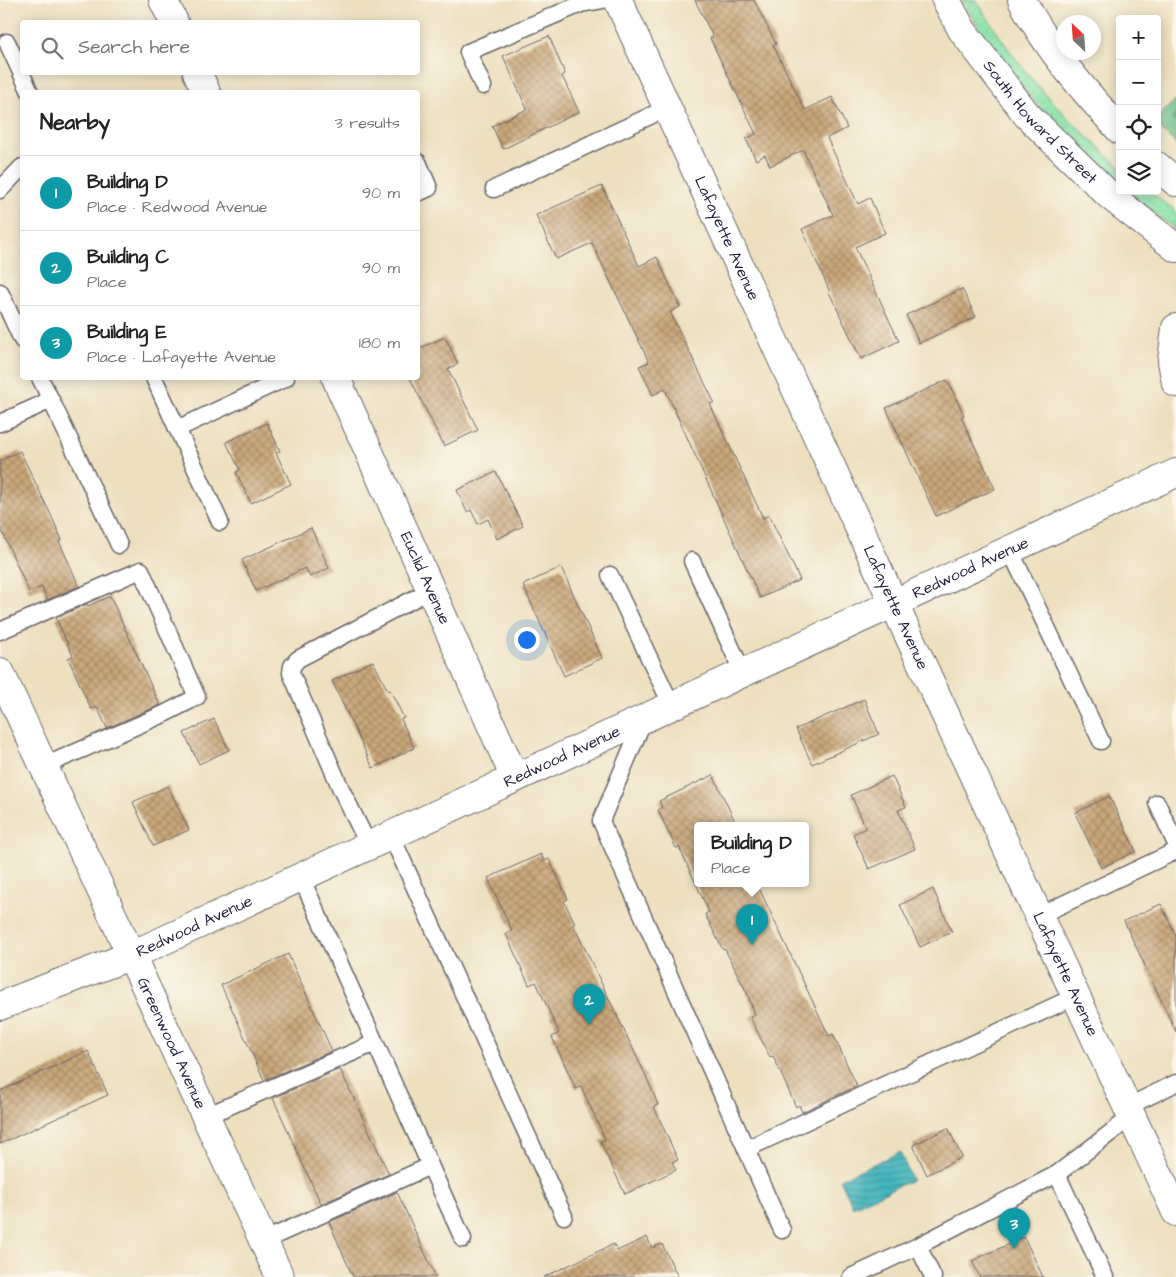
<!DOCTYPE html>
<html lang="en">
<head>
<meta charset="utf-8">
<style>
	body { margin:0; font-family:"Architects Daughter",sans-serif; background:#f6f6f6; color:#222 }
	.controls { position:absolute; right:15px; top:15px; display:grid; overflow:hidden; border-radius:5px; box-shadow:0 2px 12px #0003 }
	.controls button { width:45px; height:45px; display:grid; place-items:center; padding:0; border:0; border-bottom:1px solid #e0e0e0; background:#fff; color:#222; font:25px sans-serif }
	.compass { position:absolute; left:1056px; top:15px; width:45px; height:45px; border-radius:50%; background:#fff; box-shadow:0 2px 12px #0003; rotate:335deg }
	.you { position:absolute; left:526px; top:639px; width:18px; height:18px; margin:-12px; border:4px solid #fff; border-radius:50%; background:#1a73e8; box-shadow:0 0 0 8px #1a73e833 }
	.badge { display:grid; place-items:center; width:32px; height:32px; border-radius:50%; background:#1a73e8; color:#fff; font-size:16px; font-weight:700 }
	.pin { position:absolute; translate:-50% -41px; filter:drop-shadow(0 1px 2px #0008) }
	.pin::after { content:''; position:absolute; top:26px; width:18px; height:15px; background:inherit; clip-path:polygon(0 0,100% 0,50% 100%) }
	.popup { position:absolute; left:694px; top:822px; width:115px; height:65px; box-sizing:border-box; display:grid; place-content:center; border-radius:5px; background:#fff; filter:drop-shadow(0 1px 4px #0005); font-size:16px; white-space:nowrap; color:#767676 }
	.popup b { font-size:19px; color:#222 }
	.popup::after { content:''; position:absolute; left:50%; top:100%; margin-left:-10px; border:10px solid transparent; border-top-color:#fff }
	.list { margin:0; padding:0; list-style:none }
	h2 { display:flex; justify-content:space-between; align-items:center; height:65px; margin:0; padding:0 20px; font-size:21px }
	h2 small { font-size:16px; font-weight:400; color:#767676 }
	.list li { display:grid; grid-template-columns:32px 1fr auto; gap:15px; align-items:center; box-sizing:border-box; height:75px; padding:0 20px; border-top:1px solid #e0e0e0 }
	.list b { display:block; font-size:19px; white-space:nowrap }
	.list p { margin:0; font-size:16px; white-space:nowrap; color:#767676 }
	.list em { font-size:16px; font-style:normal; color:#767676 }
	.icon { flex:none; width:28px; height:28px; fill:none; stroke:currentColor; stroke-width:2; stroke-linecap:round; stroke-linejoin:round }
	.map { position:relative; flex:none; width:1176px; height:1277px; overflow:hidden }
	.search { position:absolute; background:#fff; box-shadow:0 2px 12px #0003; left:20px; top:20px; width:400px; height:55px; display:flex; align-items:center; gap:12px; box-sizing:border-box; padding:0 18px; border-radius:5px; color:#767676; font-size:19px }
	.panel { position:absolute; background:#fff; box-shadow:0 2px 12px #0003; left:20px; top:90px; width:400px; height:290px; border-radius:5px }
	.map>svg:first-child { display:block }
	.grass { fill:url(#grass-dots); stroke:#548271 }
	.forest { fill:url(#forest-firs); stroke:#487064 }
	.water { fill:url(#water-rules); stroke:#346c7c }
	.building { fill:url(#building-cross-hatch) }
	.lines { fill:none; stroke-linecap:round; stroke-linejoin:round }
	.service-casing { stroke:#696469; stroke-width:19 }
	.minor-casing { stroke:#696469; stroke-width:30 }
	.tertiary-casing { stroke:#696469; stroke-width:30 }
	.service { stroke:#fff; stroke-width:16 }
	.minor { stroke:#fff; stroke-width:28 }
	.tertiary { stroke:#fff; stroke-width:28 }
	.labels { text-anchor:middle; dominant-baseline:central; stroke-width:4; stroke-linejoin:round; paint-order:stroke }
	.street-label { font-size:16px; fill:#22223b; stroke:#fbf7ec }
</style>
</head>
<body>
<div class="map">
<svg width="1176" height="1277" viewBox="0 0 1176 1277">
	<defs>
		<pattern id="grass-dots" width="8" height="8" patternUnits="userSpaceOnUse" patternTransform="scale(1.25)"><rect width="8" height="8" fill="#87e1a7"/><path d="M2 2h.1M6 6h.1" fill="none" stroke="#74c191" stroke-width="1.8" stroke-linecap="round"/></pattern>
		<pattern id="forest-firs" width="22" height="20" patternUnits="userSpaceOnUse" patternTransform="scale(1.25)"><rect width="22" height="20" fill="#6dbf8c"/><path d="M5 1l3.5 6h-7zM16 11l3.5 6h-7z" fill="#599b74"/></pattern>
		<pattern id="water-rules" width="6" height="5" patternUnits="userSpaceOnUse" patternTransform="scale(1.25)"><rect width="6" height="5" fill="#45b5bd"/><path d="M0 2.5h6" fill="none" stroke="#39939b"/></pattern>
		<pattern id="building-cross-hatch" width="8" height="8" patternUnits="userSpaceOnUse" patternTransform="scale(1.25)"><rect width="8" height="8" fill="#caa77a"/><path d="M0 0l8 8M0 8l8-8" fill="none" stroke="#a48865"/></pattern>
	</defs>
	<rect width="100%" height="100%" fill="#fbf7ec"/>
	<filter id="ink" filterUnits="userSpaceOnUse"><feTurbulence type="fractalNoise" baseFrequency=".02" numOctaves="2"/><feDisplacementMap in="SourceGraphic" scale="10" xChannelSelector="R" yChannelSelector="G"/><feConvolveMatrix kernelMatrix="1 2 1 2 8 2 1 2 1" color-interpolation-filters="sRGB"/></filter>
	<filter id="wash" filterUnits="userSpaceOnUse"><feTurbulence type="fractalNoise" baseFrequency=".0096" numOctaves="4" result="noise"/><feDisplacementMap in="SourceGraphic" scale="20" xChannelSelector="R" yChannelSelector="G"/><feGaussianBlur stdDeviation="1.12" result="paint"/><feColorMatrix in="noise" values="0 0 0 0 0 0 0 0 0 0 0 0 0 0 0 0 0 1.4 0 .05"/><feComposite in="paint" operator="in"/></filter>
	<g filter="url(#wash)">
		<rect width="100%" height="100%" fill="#ede0bf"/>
		<g class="grass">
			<path d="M962 0H976C987 17 998 34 1010 51 1041 94 1081 131 1120 167V187C1102 170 1084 154 1067 137 1026 96 991 49 962 0Z"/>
			<polygon points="1125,191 1148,191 1176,211 1176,230"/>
		</g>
		<polygon class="forest" points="1176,99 1176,144 1157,126 1157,118"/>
		<polygon class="water" points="900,1152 912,1180 853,1207 840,1179"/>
		<g id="blocks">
			<g class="building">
				<polygon points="695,0 754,0 776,44 773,45 805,110 832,97 847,128 827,138 858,204 870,198 885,233 855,247 899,341 861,359 829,292 830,292 802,229 833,215 803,150 770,166 765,155 756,160 746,139 756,134 710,38 713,37"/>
				<polygon points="549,36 565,74 562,76 579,112 503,149 492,126 527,109 503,56"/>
				<polygon points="602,186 639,266 657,257 680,307 670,312 714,402 710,404 763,518 769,515 800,580 760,598 665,389 653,395 639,366 649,362 592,243 556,259 536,215"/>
				<polygon points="962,289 976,317 919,343 906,315"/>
				<polygon points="445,337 458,364 448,369 478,430 444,446 410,378 418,378 418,349"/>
				<polygon points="947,380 964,415 961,417 995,489 936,516 886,408"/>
				<polygon points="267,423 280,451 276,453 291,484 251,503 236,472 240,470 226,442"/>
				<polygon points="20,451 50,513 62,540 59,541 79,586 47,600 42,587 29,592 0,527 0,461"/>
				<polygon points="496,472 523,526 497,539 488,519 478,524 471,510 467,512 457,490"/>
				<polygon points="311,528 329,568 310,577 305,568 256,591 242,560"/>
				<polygon points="561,567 602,658 564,676 523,585"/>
				<polygon points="110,596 160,705 107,728 97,707 91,709 68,658 73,656 56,618 87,604 88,606"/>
				<polygon points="373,661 388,691 390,690 404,718 401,719 414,748 373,768 332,681"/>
				<polygon points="864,699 879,734 812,764 796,729"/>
				<polygon points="214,719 229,750 199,764 184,733"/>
				<polygon points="713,775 737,826 698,826 698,884 757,884 829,1036 833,1034 857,1086 802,1112 799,1105 796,1107 773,1056 770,1057 750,1017 755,1015 747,993 725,949 723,950 705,914 709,912 679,847 676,848 658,810 662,807 659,801"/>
				<polygon points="892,776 906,807 898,810 915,849 869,869 853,834 866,828 851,795"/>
				<polygon points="168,786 189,830 153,846 133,802"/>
				<polygon points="1109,796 1136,851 1101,868 1075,813"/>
				<polygon points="541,854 544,861 549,859 568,899 564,901 575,923 573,924 646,1076 658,1105 654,1107 678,1160 672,1162 676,1170 625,1194 600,1141 605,1139 581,1086 576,1089 552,1037 559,1033 536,982 529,985 506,934 512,931 488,878"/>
				<polygon points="933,889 952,932 920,947 900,905"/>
				<polygon points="1161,904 1176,936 1176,1032 1124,921"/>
				<polygon points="288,954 332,1051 264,1080 221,985"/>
				<polygon points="88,1051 108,1095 0,1144 0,1091"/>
				<polygon points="340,1069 389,1174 321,1204 273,1098"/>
				<polygon points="948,1128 962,1157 927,1175 913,1145"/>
				<polygon points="397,1192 436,1277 353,1277 329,1222"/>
				<polygon points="647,1237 652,1248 662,1244 678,1277 544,1277 614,1244 617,1251"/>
				<polygon points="1024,1237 1043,1277 980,1277 972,1261"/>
			</g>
		</g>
	</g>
	<g filter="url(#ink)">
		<use href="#blocks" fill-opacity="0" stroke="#696469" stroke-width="1"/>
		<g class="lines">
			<defs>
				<g id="service">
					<polyline points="7,42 30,92"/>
					<polyline points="483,86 468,52 581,4 603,0"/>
					<polyline points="418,162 429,188 418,193"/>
					<polyline points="494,189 667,108"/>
					<polyline points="0,190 22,167"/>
					<polyline points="0,292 22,340"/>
					<polyline points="40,378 51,400"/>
					<polyline points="154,378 220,522"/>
					<polyline points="0,423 51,400 119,545"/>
					<polyline points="177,429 286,378"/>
					<polyline points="1010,550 1101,741"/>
					<polyline points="692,561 743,673"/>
					<polyline points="610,575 672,706"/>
					<polyline points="0,631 141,570 197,697 164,714 44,766"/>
					<polyline points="644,719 601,821 782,1230"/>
					<polyline points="1157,803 1176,844"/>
					<polyline points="391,835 564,1216"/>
					<polyline points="369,846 341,789 291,673 292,666 298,659 431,590"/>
					<polyline points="301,877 463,1239"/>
					<polyline points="1038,916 1176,851"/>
					<polyline points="1127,1107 1176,1083"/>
					<polyline points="206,1116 375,1043"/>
					<polyline points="746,1149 1076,996"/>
					<polyline points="1057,1174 1105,1277"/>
					<polyline points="263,1241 430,1166"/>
					<polyline points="918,1246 933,1277"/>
					<polyline points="851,1277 918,1246 1057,1174 1131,1117"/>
				</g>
				<g id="minor">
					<polyline points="163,0 174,22"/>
					<path id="s1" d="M618 0 894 604 1176 1212"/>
					<polyline points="197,72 206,92"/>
					<polyline points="1176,328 1172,361 1176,383"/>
					<path id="s2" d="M336 378 515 778"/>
					<path id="s3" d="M0 672 280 1277"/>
					<path id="s4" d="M0 1006 132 955 1176 473"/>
				</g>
				<g id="tertiary">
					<path id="s5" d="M946 0 962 30 1027 115 1109 195 1176 248"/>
					<path d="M1022 0C1047 48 1083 90 1120 130"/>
					<polyline points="1157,166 1176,182"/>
				</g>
			</defs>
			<use href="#service" class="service-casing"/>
			<use href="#minor" class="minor-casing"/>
			<use href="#tertiary" class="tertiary-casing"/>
			<use href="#service" class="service"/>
			<use href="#minor" class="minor"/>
			<use href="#tertiary" class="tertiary"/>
		</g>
	</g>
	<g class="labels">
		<g class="street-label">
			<text stroke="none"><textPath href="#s5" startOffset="155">South Howard Street</textPath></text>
			<text stroke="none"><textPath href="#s1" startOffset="262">Lafayette Avenue</textPath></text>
			<text stroke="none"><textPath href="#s4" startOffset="1065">Redwood Avenue</textPath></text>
			<text stroke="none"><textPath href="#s2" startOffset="219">Euclid Avenue</textPath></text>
			<text stroke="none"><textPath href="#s1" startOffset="668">Lafayette Avenue</textPath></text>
			<text stroke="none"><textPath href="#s4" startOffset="615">Redwood Avenue</textPath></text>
			<text stroke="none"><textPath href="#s4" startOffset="210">Redwood Avenue</textPath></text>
			<text stroke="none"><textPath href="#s1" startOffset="1072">Lafayette Avenue</textPath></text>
			<text stroke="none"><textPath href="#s3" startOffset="409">Greenwood Avenue</textPath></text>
		</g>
	</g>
</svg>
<div class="controls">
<button>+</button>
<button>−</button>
<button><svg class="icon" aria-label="locate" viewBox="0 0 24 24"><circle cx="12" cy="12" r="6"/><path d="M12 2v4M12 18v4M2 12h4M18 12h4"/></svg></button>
<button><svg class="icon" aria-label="layers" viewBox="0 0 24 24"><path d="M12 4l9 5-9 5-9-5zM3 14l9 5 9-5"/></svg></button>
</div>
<svg class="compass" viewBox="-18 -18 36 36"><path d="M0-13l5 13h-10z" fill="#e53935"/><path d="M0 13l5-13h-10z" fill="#767676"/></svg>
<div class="you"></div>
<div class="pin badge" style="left:752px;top:945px;background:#0f9aa8">1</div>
<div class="popup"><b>Building D</b>Place</div>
<div class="pin badge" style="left:589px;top:1025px;background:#0f9aa8">2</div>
<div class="pin badge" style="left:1014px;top:1249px;background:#0f9aa8">3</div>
<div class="search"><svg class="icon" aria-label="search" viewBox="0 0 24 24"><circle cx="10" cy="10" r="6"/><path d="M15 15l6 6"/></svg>Search here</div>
<section class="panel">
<h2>Nearby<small>3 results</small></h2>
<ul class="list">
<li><span class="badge" style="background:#0f9aa8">1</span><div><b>Building D</b><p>Place · Redwood Avenue</p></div><em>90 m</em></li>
<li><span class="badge" style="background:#0f9aa8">2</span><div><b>Building C</b><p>Place</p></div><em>90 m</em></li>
<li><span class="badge" style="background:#0f9aa8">3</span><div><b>Building E</b><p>Place · Lafayette Avenue</p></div><em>180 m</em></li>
</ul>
</section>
</div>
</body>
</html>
